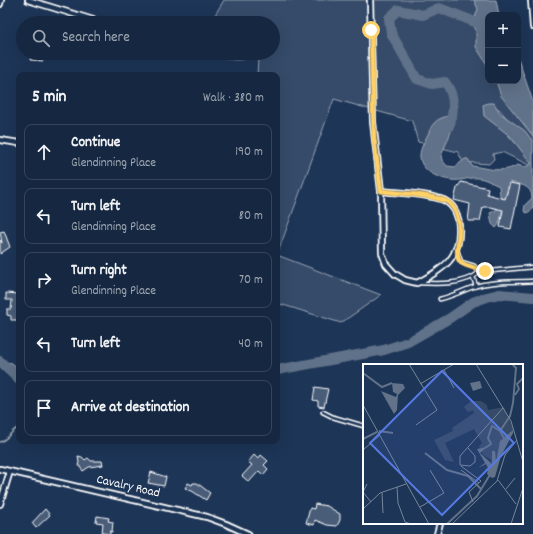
<!DOCTYPE html>
<html lang="en">
<head>
<meta charset="utf-8">
<style>
	body { margin:0; font-family:Dekko,sans-serif; background:#1f3048; color:#f1f3f6 }
	.controls { position:absolute; right:12px; top:12px; display:grid; overflow:hidden; border-radius:8px; box-shadow:0 4px 16px #0002 }
	.controls button { width:36px; height:36px; display:grid; place-items:center; padding:0; border:0; border-bottom:1px solid #35445a; background:#162841; color:#f1f3f6; font:20px sans-serif }
	.stop { position:absolute; width:12px; height:12px; margin:-9px; border:3px solid #ffd166; border-radius:50%; background:#fff }
	.stop.end { background:#ffd166; border-color:#fff; box-shadow:0 1px 4px #0008 }
	.list { margin:0; padding:0; list-style:none }
	h2 { display:flex; justify-content:space-between; align-items:center; height:52px; margin:0; padding:0 16px; font-size:17px }
	h2 small { font-size:13px; font-weight:400; color:#9ea6b1 }
	.list li { display:grid; grid-template-columns:26px 1fr auto; gap:12px; align-items:center; box-sizing:border-box; height:56px; margin:0 8px 8px; padding:0 8px; border:1px solid #35445a; border-radius:8px }
	.list b { display:block; font-size:15px; white-space:nowrap }
	.list p { margin:0; font-size:13px; white-space:nowrap; color:#9ea6b1 }
	.list em { font-size:13px; font-style:normal; color:#9ea6b1 }
	.icon { flex:none; width:22px; height:22px; fill:none; stroke:currentColor; stroke-width:2; stroke-linecap:round; stroke-linejoin:round }
	.map { position:relative; flex:none; width:533px; height:534px; overflow:hidden }
	.search { position:absolute; background:#162841; box-shadow:0 4px 16px #0002; left:16px; top:16px; width:264px; height:44px; display:flex; align-items:center; gap:10px; box-sizing:border-box; padding:0 14px; border-radius:22px; color:#9ea6b1; font-size:15px }
	.panel { position:absolute; background:#162841; box-shadow:0 4px 16px #0002; left:16px; top:72px; width:264px; height:372px; border-radius:8px }
	.map>svg:first-child { display:block }
	.green { fill:#364b69; stroke:#9aa5b4 }
	.water { fill:#617289; stroke:#a0aab8 }
	.lines { fill:none; stroke-linecap:round; stroke-linejoin:round }
	.stream { stroke:#a0aab8; stroke-width:1.5 }
	.river { stroke:#617289; stroke-width:10 }
	.building { fill:#4a5d79; stroke:#fff }
	.lane-casing { stroke:#fff; stroke-width:5.5 }
	.street-casing { stroke:#fff; stroke-width:8 }
	.lane { stroke:#1d3557; stroke-width:2.5 }
	.street { stroke:#1d3557; stroke-width:4.5 }
	.route { stroke:#ffd166; stroke-width:5 }
	.labels { text-anchor:middle; dominant-baseline:central; stroke-width:3.5; stroke-linejoin:round; paint-order:stroke }
	.street-label { font-size:13px; fill:#fff; stroke:#1d3557 }
	.inset-river { fill:none; stroke:#617289; stroke-width:2 }
	.inset-road { fill:none; stroke:#77869a; stroke-width:1 }
	.view { fill:#567ae2; fill-opacity:0.15; stroke:#567ae2; stroke-width:2 }
	.inset-edge { fill:none; stroke:#fff; stroke-width:2 }
</style>
</head>
<body>
<div class="map">
<svg width="533" height="534" viewBox="0 0 533 534">
	<rect width="100%" height="100%" fill="#1d3557"/>
	<filter id="ink" filterUnits="userSpaceOnUse"><feTurbulence type="fractalNoise" baseFrequency=".025" numOctaves="2"/><feDisplacementMap in="SourceGraphic" scale="8" xChannelSelector="R" yChannelSelector="G"/><feConvolveMatrix kernelMatrix="1 2 1 2 8 2 1 2 1" color-interpolation-filters="sRGB"/></filter>
	<g filter="url(#ink)">
		<g class="green">
			<polygon points="224,0 484,0 488,81 501,81 533,131 533,142 511,123 499,109 490,107 496,122 531,160 533,167 502,152 493,154 494,159 489,164 463,162 458,152 418,142 412,121 334,99 277,255 381,295 341,323 277,303 277,75 257,75 258,59 262,53 273,53 273,37 276,33 273,35 273,23 210,23"/>
			<path d="M213 53H254C245 64 224 60 213 53Z"/>
		</g>
		<g class="water">
			<polygon points="474,0 496,0 499,15 488,15 488,66 476,47 476,31 473,23 478,9"/>
			<polygon points="518,58 533,102 533,136 501,96 496,81 518,81"/>
			<path d="M488 103H494L500 113 525 131 533 142V209L527 213 524 211 525 205 532 198C532 185 519 184 509 182L499 224 496 228 492 224 490 213 498 209 500 195 499 186C492 183 486 179 479 178 472 177 467 179 460 180 446 182 419 173 420 155 420 148 426 139 429 132 433 122 438 118 449 116L455 122 441 156 442 160 447 166 455 167 465 159H468L472 166C487 168 504 174 517 165L525 167 530 165 531 163 510 136 484 116 483 105Z"/>
			<polygon points="6,362 12,363 19,369 19,385 0,368"/>
		</g>
		<g class="lines">
			<path class="stream" d="M0 442C8 439 11 431 19 427"/>
			<g class="river">
				<path d="M446 130C455 115 456 96 445 82L432 84 417 79 391 33 389 18 398 10 423 15 439 8 488 27"/>
				<polyline points="0,361 19,380"/>
				<polyline points="277,370 384,350 408,342 450,318 473,302 487,297 499,294 533,297"/>
			</g>
		</g>
		<g class="building">
			<polygon points="32,53 43,53 45,55 43,61 30,60"/>
			<polygon points="461,182 488,188 487,194 505,199 510,183 520,185 511,229 500,227 503,210 490,207 483,207 480,221 468,221 470,204 454,200 457,188"/>
			<polygon points="4,231 10,247 0,254 0,240 2,243 0,232"/>
			<polygon points="6,293 19,294 19,320 11,320 11,316 7,315 7,309 11,309 12,300 6,300"/>
			<polygon points="315,387 328,389 324,407 318,406 318,401 313,400"/>
			<polygon points="254,455 258,459 261,455 268,461 264,465 268,469 263,475 259,471 249,482 242,476 252,465 248,462"/>
			<polygon points="78,456 82,457 85,460 88,458 91,461 102,461 103,465 89,467 83,471 78,464 79,463"/>
			<polygon points="151,472 166,477 164,486 148,483"/>
			<polygon points="188,483 192,485 193,483 197,483 210,493 206,500 192,491 185,488"/>
			<polygon points="315,504 327,506 340,514 340,520 337,526 327,525 315,520 314,525 306,523 310,508 314,509"/>
			<polygon points="45,509 50,515 36,528 32,523"/>
			<polygon points="97,516 109,518 108,521 113,522 112,532 110,531 110,534 102,533 103,523 96,522"/>
		</g>
		<g class="lines">
			<defs>
				<g id="lane">
					<polyline points="457,250 461,262 474,266 480,272"/>
					<polyline points="473,277 476,286"/>
					<path d="M419 283C438 284 465 285 480 272L533 267"/>
					<path d="M440 299C453 296 464 290 476 286 494 281 515 282 533 281"/>
					<polyline points="323,412 333,417 364,426"/>
				</g>
				<g id="street">
					<polyline points="28,0 103,23"/>
					<path d="M370 0 373 122 381 191 382 253 386 264 395 274 405 280 417 283C443 269 461 259 459 226 459 218 455 207 447 202 436 194 397 193 381 191"/>
					<polyline points="531,0 533,27"/>
					<polyline points="0,4 1,0"/>
					<polyline points="0,140 19,143"/>
					<polyline points="0,469 207,517 226,524 248,534"/>
					<polyline points="0,504 10,471"/>
					<polyline points="437,534 440,523"/>
				</g>
			</defs>
			<use href="#lane" class="lane-casing"/>
			<use href="#street" class="street-casing"/>
			<use href="#lane" class="lane"/>
			<use href="#street" class="street"/>
		</g>
	</g>
	<g class="lines" filter="url(#ink)">
		<path class="route" d="M371 30 374 139 381 191C396 193 437 195 448 202 457 209 460 222 459 233 459 242 455 253 459 260 464 268 475 265 480 272L485 271"/>
	</g>
	<g class="labels">
		<g class="street-label">
			<text transform="translate(128 487) rotate(13)">Cavalry Road</text>
		</g>
	</g>
	<g transform="translate(363 364)">
		<rect width="160" height="160" fill="#1d3557"/>
		<path d="M108 37H118L124 41 125 46 141 43 151 66 147 70 132 98 131 87 129 101 127 95 120 91 116 82 119 79 111 65 82 79 91 98 82 96 71 76 90 67 89 64 111 49 110 46 105 48 101 43Z" fill="#364b69"/>
		<path d="M117 17 119 24 110 27 107 19ZM29 19 40 20 42 24 35 31 34 46 31 50 18 27 33 33 34 30 30 28ZM150 66V69L138 92 132 113 129 114 124 110 125 106H122L125 104 123 100 115 104 122 99 114 85 124 83 117 89 129 100V87H132L133 98 137 77Z" fill="#617289"/>
		<path class="inset-river" d="M0 9 19 23 29 19M152 31 156 25 154 20 160 14M16 67 30 69M137 67 147 52 150 39 153 4 149 0M0 75 14 68M122 84 128 80 125 74 129 62 137 67 142 76M62 89 84 106 105 112 118 125M84 160 114 132 128 109"/>
		<path class="inset-road" d="M46 0 74 46 53 61M113 0 148 57 160 98M81 6 91 24M57 20 91 0M0 41 66 160M105 84 112 92V98L107 102 97 101V92L140 44M0 86 17 71M98 102 118 117 106 128 110 138M98 106 116 119M135 116 153 140M4 120 0 128 8 138M34 123 35 139 42 158 48 160M143 125 152 114M19 129 20 149M57 143 81 129 67 106M0 145 17 129 43 120M89 160 134 117 142 91 154 76M148 160 160 124"/>
		<path class="view" d="M79 7 151 79 79 151 7 79Z"/>
		<rect width="160" height="160" class="inset-edge"/>
	</g>
</svg>
<div class="controls">
<button>+</button>
<button>−</button>
</div>
<div class="stop" style="left:371px;top:30px"></div>
<div class="stop end" style="left:485px;top:271px"></div>
<div class="search"><svg class="icon" aria-label="search" viewBox="0 0 24 24"><circle cx="10" cy="10" r="6"/><path d="M15 15l6 6"/></svg>Search here</div>
<section class="panel">
<h2>5 min<small>Walk · 380 m</small></h2>
<ul class="list">
<li><svg class="icon" aria-label="ahead" viewBox="0 0 24 24"><path d="M12 20V5M6 11l6-6 6 6"/></svg><div><b>Continue</b><p>Glendinning Place</p></div><em>190 m</em></li>
<li><svg class="icon" aria-label="left" viewBox="0 0 24 24"><path d="M17 20v-9H6M10 6l-5 5 5 5"/></svg><div><b>Turn left</b><p>Glendinning Place</p></div><em>80 m</em></li>
<li><svg class="icon" aria-label="right" viewBox="0 0 24 24"><path d="M7 20v-9h11M14 6l5 5-5 5"/></svg><div><b>Turn right</b><p>Glendinning Place</p></div><em>70 m</em></li>
<li><svg class="icon" aria-label="left" viewBox="0 0 24 24"><path d="M17 20v-9H6M10 6l-5 5 5 5"/></svg><div><b>Turn left</b></div><em>40 m</em></li>
<li><svg class="icon" aria-label="arrive" viewBox="0 0 24 24"><path d="M6 21V4h12l-3 4 3 4H6"/></svg><div><b>Arrive at destination</b></div></li>
</ul>
</section>
</div>
</body>
</html>
